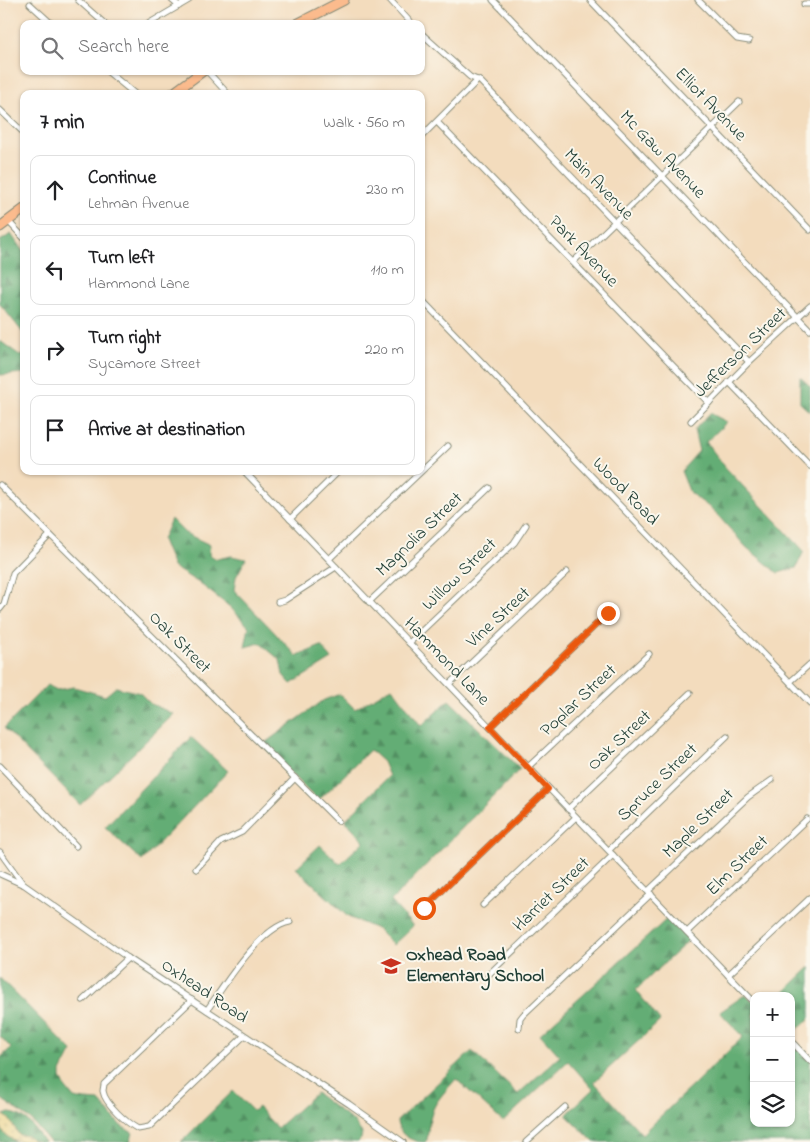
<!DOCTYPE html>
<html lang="en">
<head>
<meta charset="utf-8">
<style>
	body { margin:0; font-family:"Indie Flower",sans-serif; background:#f6f6f6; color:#202124 }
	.controls { position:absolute; right:15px; bottom:15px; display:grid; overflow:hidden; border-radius:10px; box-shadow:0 1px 4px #0004 }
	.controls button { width:45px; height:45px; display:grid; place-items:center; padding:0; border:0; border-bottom:1px solid #e0e0e0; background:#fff; color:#202124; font:25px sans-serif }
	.stop { position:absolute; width:15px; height:15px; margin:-11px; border:4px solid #ea580c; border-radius:50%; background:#fff }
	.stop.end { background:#ea580c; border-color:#fff; box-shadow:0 1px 5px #0008 }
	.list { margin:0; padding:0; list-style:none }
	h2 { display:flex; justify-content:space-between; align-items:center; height:65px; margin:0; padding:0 20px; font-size:21px }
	h2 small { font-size:16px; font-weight:400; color:#757577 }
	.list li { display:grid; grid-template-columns:32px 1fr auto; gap:15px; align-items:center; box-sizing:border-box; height:70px; margin:0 10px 10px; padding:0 10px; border:1px solid #e0e0e0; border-radius:10px }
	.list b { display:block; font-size:19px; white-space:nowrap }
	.list p { margin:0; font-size:16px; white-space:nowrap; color:#757577 }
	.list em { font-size:16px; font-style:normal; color:#757577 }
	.icon { flex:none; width:28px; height:28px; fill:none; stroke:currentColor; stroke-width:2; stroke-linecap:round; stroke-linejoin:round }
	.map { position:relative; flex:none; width:810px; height:1142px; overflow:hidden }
	.search { position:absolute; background:#fff; box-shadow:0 1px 4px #0004; left:20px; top:20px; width:405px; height:55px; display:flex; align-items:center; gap:12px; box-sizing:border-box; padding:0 18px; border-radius:10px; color:#757577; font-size:19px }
	.panel { position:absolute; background:#fff; box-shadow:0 1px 4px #0004; left:20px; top:90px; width:405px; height:385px; border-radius:10px }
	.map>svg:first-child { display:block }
	.forest { fill:url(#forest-firs); stroke:#417554 }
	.sand { fill:url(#sand-dots); stroke:#868c69 }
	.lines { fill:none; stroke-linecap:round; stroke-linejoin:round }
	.minor-casing { stroke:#898c78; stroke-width:7 }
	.primary-casing { stroke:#898c78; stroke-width:11 }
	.minor { stroke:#fff; stroke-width:5 }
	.primary { stroke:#fbbb8d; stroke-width:9 }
	.route { stroke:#ea580c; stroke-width:6 }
	.labels { text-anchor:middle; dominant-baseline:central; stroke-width:4; stroke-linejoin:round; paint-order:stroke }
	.street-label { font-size:18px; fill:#1f3d34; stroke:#fbf7ec }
	.poi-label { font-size:18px; font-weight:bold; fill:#1f3d34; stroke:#fbf7ec; text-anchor:start }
</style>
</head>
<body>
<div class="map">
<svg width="810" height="1142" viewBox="0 0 810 1142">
	<defs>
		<pattern id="forest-firs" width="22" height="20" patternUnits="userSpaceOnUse" patternTransform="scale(1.25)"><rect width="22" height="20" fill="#63ad75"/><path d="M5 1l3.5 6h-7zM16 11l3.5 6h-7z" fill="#518e61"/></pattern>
		<pattern id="sand-dots" width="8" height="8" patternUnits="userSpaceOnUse" patternTransform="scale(1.25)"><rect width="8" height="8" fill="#eeda9e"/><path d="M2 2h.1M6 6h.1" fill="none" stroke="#ccbc89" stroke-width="1.8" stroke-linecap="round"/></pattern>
	</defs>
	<rect width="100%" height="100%" fill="#fbf7ec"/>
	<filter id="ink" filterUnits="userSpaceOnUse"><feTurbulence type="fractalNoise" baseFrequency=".02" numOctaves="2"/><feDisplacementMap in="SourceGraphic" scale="10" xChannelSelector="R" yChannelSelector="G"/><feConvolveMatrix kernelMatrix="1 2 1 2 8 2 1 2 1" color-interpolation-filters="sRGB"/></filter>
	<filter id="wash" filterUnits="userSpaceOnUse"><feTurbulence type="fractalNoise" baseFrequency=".0096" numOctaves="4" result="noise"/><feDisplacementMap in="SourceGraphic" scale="20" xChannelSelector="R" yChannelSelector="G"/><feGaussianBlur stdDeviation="1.12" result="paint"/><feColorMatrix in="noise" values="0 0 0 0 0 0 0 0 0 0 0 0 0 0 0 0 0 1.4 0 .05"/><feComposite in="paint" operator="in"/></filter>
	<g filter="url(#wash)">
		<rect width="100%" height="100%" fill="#f3dcbd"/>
		<g class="forest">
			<polygon points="11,234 24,253 24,334 0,304 0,241"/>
			<polygon points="0,341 21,356 24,354 24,373 0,375"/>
			<polygon points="800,377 810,386 810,412 800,403"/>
			<polygon points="710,413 727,422 706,442 726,468 804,551 796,568 778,573 746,547 713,510 690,493 681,471 699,451 694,430"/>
			<polygon points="171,519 185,533 210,545 209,555 217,559 231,556 246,559 236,577 234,590 297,656 321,646 332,659 291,684 283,675 280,660 260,643 245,647 249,627 230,607 199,583 173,567 162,540"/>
			<polygon points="47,685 57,690 74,687 105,696 116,687 140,693 151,704 174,714 80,805 4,728"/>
			<polygon points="392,687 421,726 449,700 520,769 391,901 413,926 393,945 377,929 348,917 296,868 320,845 340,864 364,841 345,820 389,776 383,762 370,750 318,801 262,745 324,700 340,694 355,709"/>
			<polygon points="191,737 228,771 142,861 105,827"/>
			<path d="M668 918 690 939 636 990 660 1021 594 1082 642 1134 743 1037 720 1012 746 994 754 1002V1123H791V1041L808 1058 810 1056V1142H594L566 1115 593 1089 568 1061 503 1122 456 1079C435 1103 430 1106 427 1140L425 1142C412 1142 398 1135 397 1121L472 1051 518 1094 560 1056 540 1034Z"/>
			<polygon points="810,967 810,1018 791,1035 791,996 782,996 782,994"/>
			<polygon points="0,978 72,1051 61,1072 61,1078 65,1087 74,1098 85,1100 99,1101 121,1126 133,1133 130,1142 50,1142 30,1119 0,1098 0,1058 11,1048 0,1036"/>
			<polygon points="233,1091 253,1111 258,1107 277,1128 316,1093 354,1122 362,1133 361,1139 358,1142 181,1142"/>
			<path d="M9 1113C26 1114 35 1129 44 1142 34 1142 29 1137 19 1135L9 1119 4 1115Z"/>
			<polygon points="0,1128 15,1142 0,1142"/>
		</g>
		<path class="sand" d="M4 1115 9 1119 19 1135 28 1136 34 1142C16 1142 0 1140 0 1117Z"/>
	</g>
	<g filter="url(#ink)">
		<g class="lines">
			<defs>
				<g id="minor">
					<polyline points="78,0 105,24"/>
					<polyline points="172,0 179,6"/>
					<polyline points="390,0 412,24"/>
					<polyline points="493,0 810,330"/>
					<polyline points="590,0 810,230"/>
					<polyline points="698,0 737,39 749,41"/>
					<polyline points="30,4 52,24"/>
					<polyline points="804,4 810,4"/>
					<polyline points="148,24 189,0"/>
					<polyline points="421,33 470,77 480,81 749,362"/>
					<polyline points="107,71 135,94"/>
					<polyline points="207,71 228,94"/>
					<polyline points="0,110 24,133"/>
					<polyline points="437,122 709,403"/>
					<polyline points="421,137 478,80"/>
					<polyline points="8,221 24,238"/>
					<polyline points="573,262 739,102"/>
					<polyline points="421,299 810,703"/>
					<polyline points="729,382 810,466"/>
					<polyline points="691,421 749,362 810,306"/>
					<polyline points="244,471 754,1002"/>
					<polyline points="0,485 338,821"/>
					<polyline points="290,519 339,471"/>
					<polyline points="329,559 448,446"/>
					<polyline points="278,602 285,600 336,567"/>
					<polyline points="369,602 489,488"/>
					<polyline points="0,609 4,604 13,573 50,535"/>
					<polyline points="409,643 514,543 526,525"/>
					<polyline points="790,682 810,664"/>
					<polyline points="449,684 567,572"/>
					<polyline points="490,727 608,613"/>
					<polyline points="0,766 76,846"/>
					<polyline points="528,767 649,654"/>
					<polyline points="568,809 690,693"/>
					<polyline points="609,850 727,736"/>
					<polyline points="0,852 23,884 128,958 349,1104 403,1142"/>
					<polyline points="196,869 221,842 242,832 295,778"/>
					<polyline points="0,874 22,884"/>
					<polyline points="648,891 748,797 772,780"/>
					<polyline points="483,905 576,817"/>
					<polyline points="424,908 548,789"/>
					<polyline points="687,932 807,819"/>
					<polyline points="488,975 613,855"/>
					<polyline points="728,975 810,898"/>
					<polyline points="83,1000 128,958"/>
					<path d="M192 1000 104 1084C104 1086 103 1089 103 1091 105 1104 127 1123 138 1129L149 1127 244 1036"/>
					<path d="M207 1010C224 986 260 927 290 922"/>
					<polyline points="519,1028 520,1019 523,1015 651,894"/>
					<polyline points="791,1041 810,1061"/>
					<polyline points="526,1142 565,1107"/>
				</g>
				<g id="primary">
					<polyline points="297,24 344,0"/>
					<polyline points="172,94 203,71"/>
					<polyline points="0,227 24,209"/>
				</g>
			</defs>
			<use href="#minor" class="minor-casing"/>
			<use href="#primary" class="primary-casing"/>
			<use href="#minor" class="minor"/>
			<use href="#primary" class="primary"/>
		</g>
	</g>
	<g class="lines" filter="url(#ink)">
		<polyline class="route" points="424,908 548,789 490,727 608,613"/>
	</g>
	<defs>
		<symbol id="school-bare" viewBox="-9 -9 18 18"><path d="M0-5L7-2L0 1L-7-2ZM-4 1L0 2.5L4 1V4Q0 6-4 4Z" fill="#c8321e" stroke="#fbf7ec" stroke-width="2.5" paint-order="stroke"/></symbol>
	</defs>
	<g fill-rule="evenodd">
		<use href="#school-bare" x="377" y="952" width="28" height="28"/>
	</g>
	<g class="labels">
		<g class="street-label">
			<text transform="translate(710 105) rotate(46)">Elliot Avenue</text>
			<text transform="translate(662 155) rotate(46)">Mc Gaw Avenue</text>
			<text transform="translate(598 185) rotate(46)">Main Avenue</text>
			<text transform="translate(583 252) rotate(46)">Park Avenue</text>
			<text transform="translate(741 353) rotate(-44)">Jefferson Street</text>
			<text transform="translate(625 492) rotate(46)">Wood Road</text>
			<text transform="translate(420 535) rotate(-44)">Magnolia Street</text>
			<text transform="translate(460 575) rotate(-44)">Willow Street</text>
			<text transform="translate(499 618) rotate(-43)">Vine Street</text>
			<text transform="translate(179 643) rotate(45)">Oak Street</text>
			<text transform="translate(446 662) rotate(46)">Hammond Lane</text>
			<text transform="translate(579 701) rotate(-43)">Poplar Street</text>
			<text transform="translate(620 741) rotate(-43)">Oak Street</text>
			<text transform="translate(658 783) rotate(-44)">Spruce Street</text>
			<text transform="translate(699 824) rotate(-44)">Maple Street</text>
			<text transform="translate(738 866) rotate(-44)">Elm Street</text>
			<text transform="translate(552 895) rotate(-44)">Harriet Street</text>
			<text transform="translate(204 992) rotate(34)">Oxhead Road</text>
		</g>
		<g class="poi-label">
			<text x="406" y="956">Oxhead Road<tspan x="406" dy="21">Elementary School</tspan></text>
		</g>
	</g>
</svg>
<div class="controls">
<button>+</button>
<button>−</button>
<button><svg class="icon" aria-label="layers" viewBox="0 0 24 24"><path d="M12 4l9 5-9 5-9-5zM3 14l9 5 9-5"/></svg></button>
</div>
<div class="stop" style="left:424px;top:908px"></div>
<div class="stop end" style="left:608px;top:613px"></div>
<div class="search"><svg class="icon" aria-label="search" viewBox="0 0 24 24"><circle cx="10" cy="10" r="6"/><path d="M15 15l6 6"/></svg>Search here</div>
<section class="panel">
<h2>7 min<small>Walk · 560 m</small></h2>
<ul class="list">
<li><svg class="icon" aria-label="ahead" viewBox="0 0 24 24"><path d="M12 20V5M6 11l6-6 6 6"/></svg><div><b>Continue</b><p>Lehman Avenue</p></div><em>230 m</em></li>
<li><svg class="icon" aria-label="left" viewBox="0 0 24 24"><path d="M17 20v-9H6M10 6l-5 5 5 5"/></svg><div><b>Turn left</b><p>Hammond Lane</p></div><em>110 m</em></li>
<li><svg class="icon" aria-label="right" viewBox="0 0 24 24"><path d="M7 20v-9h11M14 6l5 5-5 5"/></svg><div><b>Turn right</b><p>Sycamore Street</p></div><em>220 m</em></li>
<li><svg class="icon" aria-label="arrive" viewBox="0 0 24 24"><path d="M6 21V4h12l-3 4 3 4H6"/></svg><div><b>Arrive at destination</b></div></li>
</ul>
</section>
</div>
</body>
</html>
